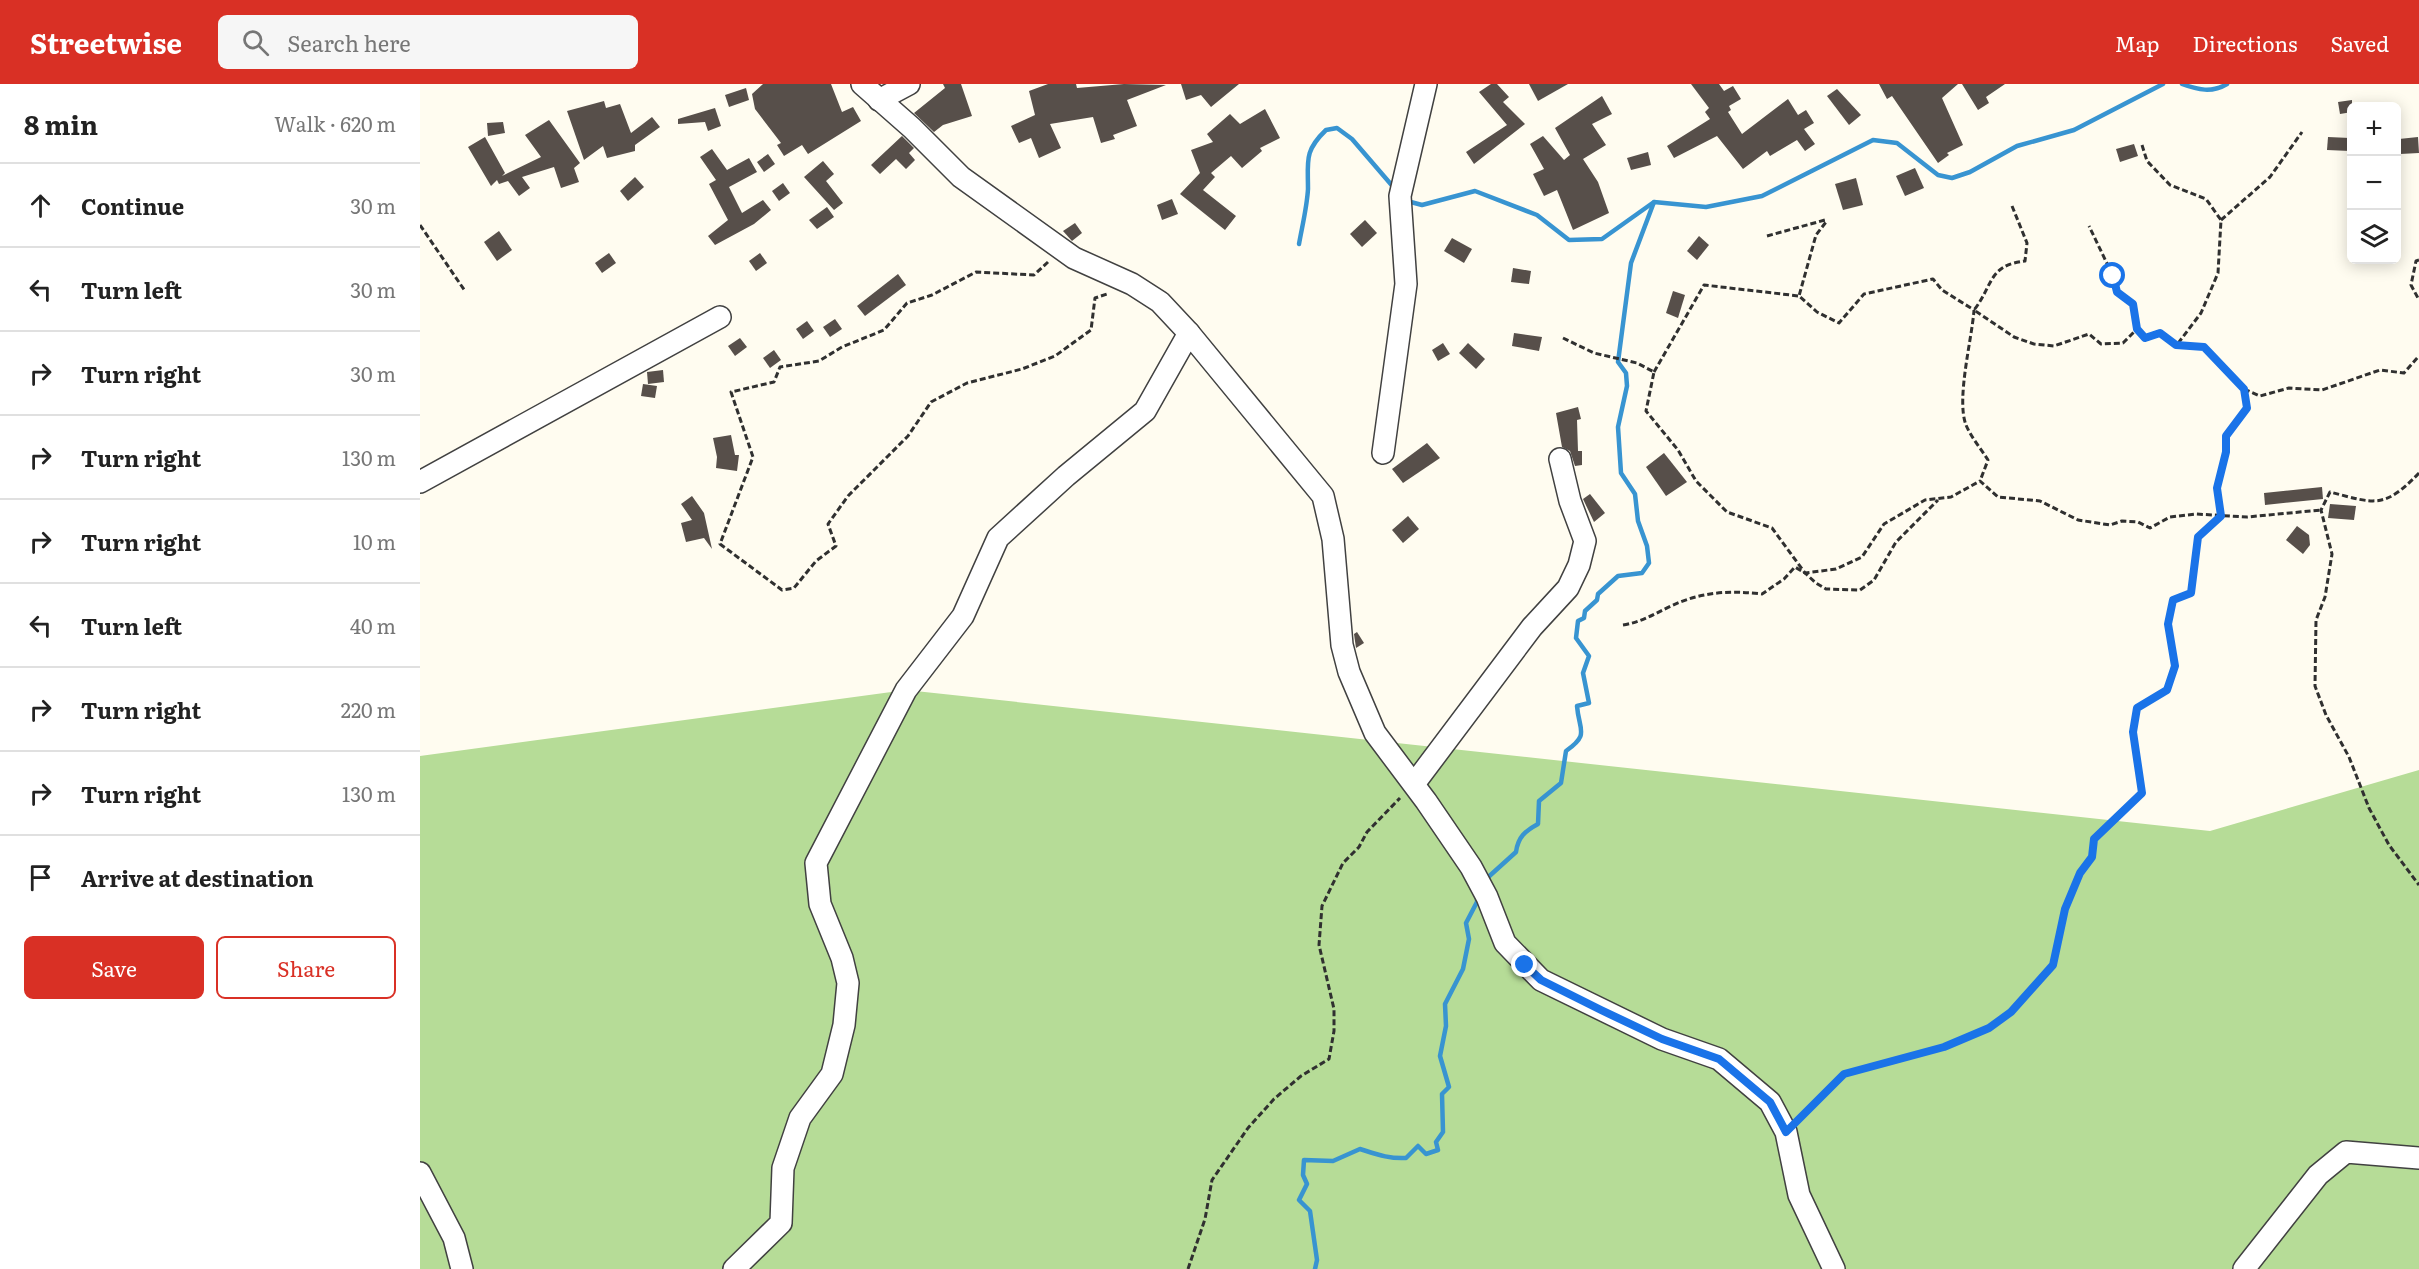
<!DOCTYPE html>
<html lang="en">
<head>
<meta charset="utf-8">
<style>
	body { margin:0; font-family:Literata,serif; background:#f6f6f6; color:#222 }
	.controls { position:absolute; right:18px; top:18px; display:grid; overflow:hidden; border-radius:9px; box-shadow:0 3px 15px #0003 }
	.controls button { width:54px; height:54px; display:grid; place-items:center; padding:0; border:0; border-bottom:2px solid #e0e0e0; background:#fff; color:#222; font:30px sans-serif }
	.stop { position:absolute; width:18px; height:18px; margin:-14px; border:4px solid #1a73e8; border-radius:50%; background:#fff }
	.stop.end { background:#1a73e8; border-color:#fff; box-shadow:0 2px 6px #0008 }
	.list { margin:0; padding:0; list-style:none }
	h2 { display:flex; justify-content:space-between; align-items:center; height:78px; margin:0; padding:0 24px; font-size:26px }
	h2 small { font-size:20px; font-weight:400; color:#767676 }
	.list li { display:grid; grid-template-columns:39px 1fr auto; gap:18px; align-items:center; box-sizing:border-box; height:84px; padding:0 24px; border-top:2px solid #e0e0e0 }
	.list b { display:block; font-size:22px; white-space:nowrap }
	.list em { font-size:20px; font-style:normal; color:#767676 }
	.actions { display:flex; gap:12px; padding:18px 24px }
	.actions a { flex:1; padding:14px 0; border:2px solid #d93025; border-radius:9px; text-align:center; font-size:21px; color:#d93025 }
	.actions .main { background:#d93025; color:#fff }
	.icon { flex:none; width:33px; height:33px; fill:none; stroke:currentColor; stroke-width:2; stroke-linecap:round; stroke-linejoin:round }
	.map { position:relative; flex:none; width:1999px; height:1185px; overflow:hidden }
	header { display:flex; align-items:center; gap:36px; box-sizing:border-box; height:84px; padding:0 30px; background:#d93025; color:#fff }
	header strong { font-size:28px }
	nav { display:flex; gap:33px; margin-inline-start:auto; font-size:21px }
	.search { width:420px; height:54px; background:#f6f6f6; display:flex; align-items:center; gap:15px; box-sizing:border-box; padding:0 21px; border-radius:9px; color:#767676; font-size:22px }
	main { display:flex }
	aside { flex:1; background:#fff }
	.map>svg:first-child { display:block }
	.forest { fill:#b6dc97 }
	.lines { fill:none; stroke-linecap:round; stroke-linejoin:round }
	.stream { stroke:#3894d1; stroke-width:4.5 }
	.building { fill:#574f4a }
	.minor-casing { stroke:#414141; stroke-width:24 }
	.path { stroke:#303030; stroke-width:3; stroke-dasharray:6 3; stroke-linecap:butt }
	.minor { stroke:#fff; stroke-width:21 }
	.route { stroke:#1a73e8; stroke-width:8 }
</style>
</head>
<body>
<header>
<strong>Streetwise</strong>
<div class="search"><svg class="icon" aria-label="search" viewBox="0 0 24 24"><circle cx="10" cy="10" r="6"/><path d="M15 15l6 6"/></svg>Search here</div>
<nav><a>Map</a><a>Directions</a><a>Saved</a></nav>
</header>
<main>
<aside>
<h2>8 min<small>Walk · 620 m</small></h2>
<ul class="list">
<li><svg class="icon" aria-label="ahead" viewBox="0 0 24 24"><path d="M12 20V5M6 11l6-6 6 6"/></svg><div><b>Continue</b></div><em>30 m</em></li>
<li><svg class="icon" aria-label="left" viewBox="0 0 24 24"><path d="M17 20v-9H6M10 6l-5 5 5 5"/></svg><div><b>Turn left</b></div><em>30 m</em></li>
<li><svg class="icon" aria-label="right" viewBox="0 0 24 24"><path d="M7 20v-9h11M14 6l5 5-5 5"/></svg><div><b>Turn right</b></div><em>30 m</em></li>
<li><svg class="icon" aria-label="right" viewBox="0 0 24 24"><path d="M7 20v-9h11M14 6l5 5-5 5"/></svg><div><b>Turn right</b></div><em>130 m</em></li>
<li><svg class="icon" aria-label="right" viewBox="0 0 24 24"><path d="M7 20v-9h11M14 6l5 5-5 5"/></svg><div><b>Turn right</b></div><em>10 m</em></li>
<li><svg class="icon" aria-label="left" viewBox="0 0 24 24"><path d="M17 20v-9H6M10 6l-5 5 5 5"/></svg><div><b>Turn left</b></div><em>40 m</em></li>
<li><svg class="icon" aria-label="right" viewBox="0 0 24 24"><path d="M7 20v-9h11M14 6l5 5-5 5"/></svg><div><b>Turn right</b></div><em>220 m</em></li>
<li><svg class="icon" aria-label="right" viewBox="0 0 24 24"><path d="M7 20v-9h11M14 6l5 5-5 5"/></svg><div><b>Turn right</b></div><em>130 m</em></li>
<li><svg class="icon" aria-label="arrive" viewBox="0 0 24 24"><path d="M6 21V4h12l-3 4 3 4H6"/></svg><div><b>Arrive at destination</b></div></li>
</ul>
<div class="actions"><a class="main">Save</a><a>Share</a></div>
</aside>
<div class="map">
<svg width="1999" height="1185" viewBox="0 0 1999 1185">
	<rect width="100%" height="100%" fill="#fffcf0"/>
	<polygon class="forest" points="486,606 1790,747 1999,686 1999,1185 0,1185 0,672"/>
	<g class="lines">
		<g class="stream">
			<path d="M1762 0C1778 6 1792 9 1807 0"/>
			<polyline points="987,117 1002,121 1055,107 1117,131 1149,156 1182,155 1234,118 1286,123 1342,112 1453,56 1477,59 1518,91 1532,94 1550,88 1597,62 1654,46 1743,0"/>
			<path d="M879 160C882 143 887 123 888 105 888 77 884 67 906 46L917 44 932 55 975 105"/>
			<path d="M1065 796 1096 768C1098 753 1105 747 1118 740L1119 717 1141 699 1146 667C1170 650 1159 647 1157 622L1169 619 1163 589 1169 572 1156 554 1158 537 1164 534 1165 527 1177 516 1178 510 1198 492 1222 489 1229 479 1227 462 1218 437 1215 410 1201 389 1198 343 1207 302 1206 289 1198 278 1211 179 1234 118"/>
			<path d="M895 1185 897 1176 890 1127 879 1116 887 1100 883 1091 884 1076 913 1077 940 1065C956 1070 969 1075 986 1074L998 1062 1006 1070 1018 1066 1016 1058 1023 1048 1022 1010 1029 1003 1020 972 1026 942 1025 920 1043 885 1049 855 1046 839 1057 818V811"/>
		</g>
	</g>
	<g class="building">
		<polygon points="343,0 411,0 422,28 433,23 441,37 388,70 382,61 364,72 357,61 361,59 335,25 332,10"/>
		<polygon points="523,0 541,0 552,32 523,41 514,48 494,29 525,4"/>
		<polygon points="628,0 656,0 657,4 704,0 746,1 707,16 717,42 693,51 695,55 681,59 673,33 630,40 641,64 619,74 611,54 599,59 591,42 615,31 609,7"/>
		<polygon points="761,0 819,0 791,23 781,11 766,16"/>
		<polygon points="1071,0 1077,0 1089,13 1083,18 1105,40 1054,80 1046,68 1087,41 1059,8"/>
		<polygon points="1109,0 1148,0 1118,17"/>
		<polygon points="1271,0 1299,0 1304,7 1313,2 1321,15 1309,22 1311,26 1308,28 1322,50 1368,15 1378,31 1386,26 1394,39 1384,45 1395,60 1385,67 1377,56 1350,72 1347,67 1323,85 1297,52 1254,74 1247,62 1290,35 1285,28 1289,24"/>
		<polygon points="1459,0 1538,0 1522,14 1543,61 1527,69 1529,71 1518,79 1472,12 1467,15"/>
		<polygon points="1542,0 1585,0 1566,13 1569,19 1558,26"/>
		<polygon points="326,4 329,16 309,23 305,11"/>
		<polygon points="1417,5 1441,31 1429,41 1407,12"/>
		<polygon points="1182,12 1192,30 1172,40 1186,61 1163,75 1178,98 1189,129 1153,146 1137,106 1124,112 1113,90 1124,85 1110,60 1123,52 1144,76 1150,71 1135,44"/>
		<polygon points="1932,16 1932,28 1920,30 1918,18"/>
		<polygon points="184,17 186,24 200,20 211,49 232,33 240,43 215,61 215,67 187,74 183,62 164,76 147,27"/>
		<polygon points="295,24 301,42 288,47 285,38 258,40 258,35"/>
		<polygon points="845,25 860,54 840,64 842,67 822,84 811,72 791,89 795,93 783,106 816,132 805,146 760,110 780,89 771,66 793,58 787,50 810,30 820,40"/>
		<polygon points="129,36 160,79 154,84 159,98 141,104 134,83 102,93 110,104 99,112 88,97 79,100 77,96 71,102 48,63 65,53 85,89 82,92 121,73 105,51"/>
		<polygon points="83,38 85,49 68,52 67,39"/>
		<polygon points="482,52 494,64 489,69 495,76 486,85 476,75 460,90 451,81"/>
		<polygon points="1908,53 1930,54 1930,67 1907,66"/>
		<polygon points="1998,53 1999,69 1980,70 1979,55"/>
		<polygon points="1714,60 1718,72 1700,78 1696,65"/>
		<polygon points="292,65 307,86 329,74 337,88 309,103 322,129 343,116 351,126 334,140 295,161 288,152 308,136 289,100 296,96 280,73"/>
		<polygon points="1228,68 1231,81 1211,86 1207,74"/>
		<polygon points="348,70 355,80 344,88 337,78"/>
		<polygon points="403,77 414,90 406,97 423,119 414,126 384,93"/>
		<polygon points="1495,84 1504,104 1485,112 1476,92"/>
		<polygon points="215,93 224,103 208,117 200,107"/>
		<polygon points="1436,94 1443,121 1423,126 1415,100"/>
		<polygon points="363,99 370,109 359,117 352,107"/>
		<polygon points="752,115 758,130 742,136 737,121"/>
		<polygon points="407,123 414,133 397,145 389,136"/>
		<polygon points="945,136 957,149 942,163 930,150"/>
		<polygon points="655,139 662,149 652,157 643,147"/>
		<polygon points="79,147 92,166 77,177 64,158"/>
		<polygon points="1279,152 1289,161 1277,176 1267,167"/>
		<polygon points="1032,154 1052,165 1044,179 1024,167"/>
		<polygon points="189,169 196,179 182,189 175,179"/>
		<polygon points="340,169 347,179 336,187 329,177"/>
		<polygon points="1093,184 1111,187 1109,200 1091,198"/>
		<polygon points="478,190 486,201 445,232 437,222"/>
		<polygon points="1253,207 1265,211 1258,234 1246,229"/>
		<polygon points="415,235 422,245 410,253 403,243"/>
		<polygon points="387,237 394,247 383,255 376,245"/>
		<polygon points="1094,249 1122,253 1119,267 1092,262"/>
		<polygon points="320,254 327,263 315,272 308,262"/>
		<polygon points="1023,259 1030,270 1018,277 1012,266"/>
		<polygon points="1048,259 1065,275 1056,285 1039,269"/>
		<polygon points="354,266 361,276 350,284 343,274"/>
		<polygon points="243,286 244,298 228,300 227,288"/>
		<polygon points="223,300 237,302 235,314 221,312"/>
		<polygon points="1158,323 1161,335 1157,336 1158,367 1162,367 1162,381 1155,382 1150,367 1142,363 1136,329"/>
		<polygon points="311,351 315,371 319,371 317,387 296,384 297,373 293,354"/>
		<polygon points="1007,359 1020,374 983,399 972,385"/>
		<polygon points="1244,369 1267,398 1246,412 1226,383"/>
		<polygon points="1902,403 1903,415 1845,421 1844,409"/>
		<polygon points="1170,410 1185,429 1174,438 1163,415"/>
		<polygon points="272,412 284,429 292,465 284,454 266,458 261,439 272,436 261,420"/>
		<polygon points="1910,420 1936,422 1934,436 1908,434"/>
		<polygon points="988,432 999,445 983,459 972,446"/>
		<polygon points="1877,442 1889,451 1890,461 1883,470 1866,456"/>
		<polygon points="937,548 944,559 936,564 934,550"/>
	</g>
	<g class="lines">
		<defs>
			<g id="minor">
				<polyline points="442,0 492,44 541,93 654,174 712,200 740,218 769,249"/>
				<polyline points="459,16 489,0"/>
				<polyline points="963,369 986,200 980,112 1006,0"/>
				<polyline points="0,398 300,233"/>
				<polyline points="994,700 1112,543 1148,504 1159,481 1165,457 1150,417 1140,375"/>
				<polyline points="0,1089 34,1154 42,1185"/>
				<polyline points="314,1185 361,1139 363,1084 380,1034 412,990 424,941 428,899 422,874 400,820 396,779 486,606 543,532 578,454 646,392 725,327 769,249 903,412 913,455 922,561 929,588 955,649 1006,717 1051,783 1067,813 1085,859 1121,896 1242,955 1299,975 1350,1018 1366,1048 1379,1111 1414,1185"/>
				<polyline points="1824,1185 1898,1091 1926,1068 1999,1074"/>
			</g>
		</defs>
		<use href="#minor" class="minor-casing"/>
		<g class="path">
			<polyline points="1722,61 1727,77 1750,101 1786,115 1801,136 1798,189 1781,229 1756,262"/>
			<path d="M1592 122 1607 159 1605 177C1568 181 1573 202 1554 226L1594 253 1614 260 1634 262 1669 250 1681 260 1703 259 1717 245"/>
			<polyline points="1801,136 1850,93 1882,48"/>
			<polyline points="0,141 45,207"/>
			<path d="M1347 152 1405 136 1406 138 1396 151 1379 212 1397 228 1419 239 1444 210 1513 195 1522 206 1554 226C1552 255 1536 315 1546 341 1551 353 1561 365 1568 376L1560 397"/>
			<polyline points="1999,176 1996,177 1991,201 1999,216"/>
			<polyline points="628,178 614,191 556,188 512,211 487,219 464,246 422,263 399,277 360,283 354,298 311,308 333,373 300,460 362,506 374,504 396,477 416,462 408,440 428,412 488,352 511,318 547,299 602,285 635,272 671,246 675,214 687,210"/>
			<polyline points="1143,254 1174,269 1217,279 1234,288 1226,327 1258,366 1276,397 1307,428 1352,444 1385,489 1396,499 1406,505 1440,506 1454,496 1476,458 1518,416"/>
			<polyline points="1234,288 1284,201 1379,212"/>
			<polyline points="1824,305 1840,312 1869,304 1902,306 1960,286 1984,289 1999,272"/>
			<path d="M1999 389C1964 425 1956 420 1910 408L1901 426 1912 470 1905 513 1896 536 1895 602 1906 631 1929 673 1949 724 1969 761 1999 801"/>
			<path d="M1203 541C1222 538 1234 530 1251 522 1281 508 1309 506 1342 510L1364 495 1375 483 1385 489 1416 485 1442 473 1464 440 1505 416 1531 413 1560 397 1578 413 1620 417 1658 436 1690 441 1702 437 1718 438 1730 444 1750 433 1776 430 1827 433 1901 426"/>
			<polyline points="1378,1036 1424,990 1524,963 1569,944 1591,928 1633,881 1645,825 1660,789 1672,773 1674,755 1722,709 1713,648 1717,624 1747,606 1755,582 1748,540 1753,516 1771,509 1778,453 1801,432 1797,404 1806,368 1806,352 1827,324 1824,305 1784,263 1756,262 1740,249 1725,254 1717,245 1713,220 1697,208 1693,192 1669,142"/>
			<polyline points="768,1185 785,1135 792,1096 828,1044 854,1015 881,992 909,975 914,947 914,925 899,861 902,822 923,779 939,763 947,748 980,714"/>
		</g>
		<use href="#minor" class="minor"/>
	</g>
	<g class="lines">
		<polyline class="route" points="1105,881 1121,896 1181,926 1242,955 1299,975 1350,1018 1366,1048 1424,990 1524,963 1569,944 1591,928 1633,881 1645,825 1660,789 1672,773 1674,755 1722,709 1713,648 1717,624 1747,606 1755,582 1748,540 1753,516 1771,509 1778,453 1801,432 1797,404 1806,368 1806,352 1827,324 1824,305 1784,263 1756,261 1740,249 1725,254 1717,245 1713,220 1697,208 1693,192"/>
	</g>
</svg>
<div class="controls">
<button>+</button>
<button>−</button>
<button><svg class="icon" aria-label="layers" viewBox="0 0 24 24"><path d="M12 4l9 5-9 5-9-5zM3 14l9 5 9-5"/></svg></button>
</div>
<div class="stop" style="left:1693px;top:192px"></div>
<div class="stop end" style="left:1105px;top:881px"></div>
</div>
</main>
</body>
</html>
